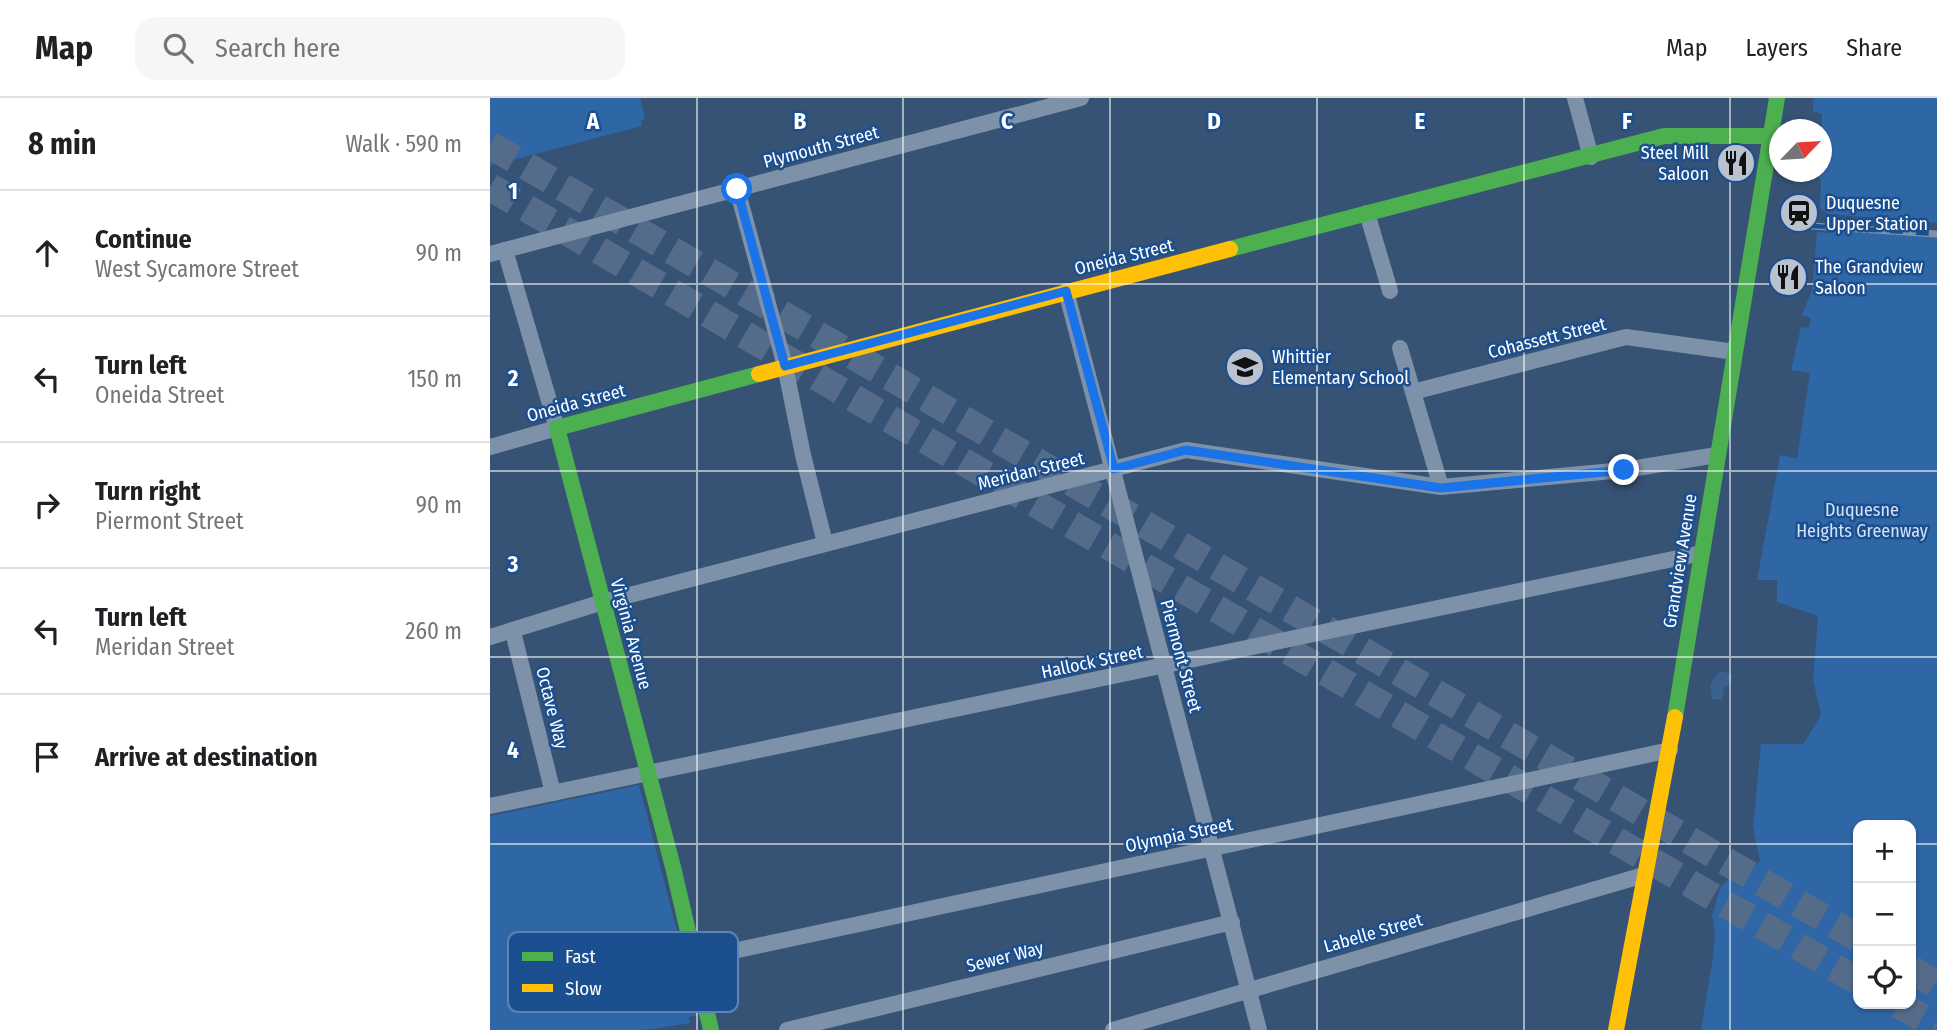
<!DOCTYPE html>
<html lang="en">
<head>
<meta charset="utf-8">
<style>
	body { margin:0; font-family:"Fira Sans Condensed",sans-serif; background:#f6f6f6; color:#202124 }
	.controls { position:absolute; right:21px; bottom:21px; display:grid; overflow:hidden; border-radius:14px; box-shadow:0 2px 5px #0004 }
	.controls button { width:63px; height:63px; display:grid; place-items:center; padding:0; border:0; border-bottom:2px solid #e0e0e0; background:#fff; color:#202124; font:35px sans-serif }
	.compass { position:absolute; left:1279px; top:21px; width:63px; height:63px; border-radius:50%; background:#fff; box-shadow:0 2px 5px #0004; rotate:65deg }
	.stop { position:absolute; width:21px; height:21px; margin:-16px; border:5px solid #1a73e8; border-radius:50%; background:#fff }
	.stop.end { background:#1a73e8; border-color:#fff; box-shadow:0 2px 7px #0008 }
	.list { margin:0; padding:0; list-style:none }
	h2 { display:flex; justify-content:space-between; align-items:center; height:91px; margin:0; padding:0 28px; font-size:30px }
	h2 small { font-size:23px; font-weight:400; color:#757577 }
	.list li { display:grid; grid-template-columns:46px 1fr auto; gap:21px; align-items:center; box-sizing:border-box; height:126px; padding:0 28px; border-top:2px solid #e0e0e0 }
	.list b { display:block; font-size:26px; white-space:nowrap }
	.list p { margin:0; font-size:23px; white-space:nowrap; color:#757577 }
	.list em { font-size:23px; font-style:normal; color:#757577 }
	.icon { flex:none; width:38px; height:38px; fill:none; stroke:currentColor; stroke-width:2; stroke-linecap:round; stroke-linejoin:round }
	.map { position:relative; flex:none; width:1447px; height:932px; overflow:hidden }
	header { display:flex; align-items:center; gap:42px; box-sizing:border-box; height:98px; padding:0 35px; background:#fff; border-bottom:2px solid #e0e0e0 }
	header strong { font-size:33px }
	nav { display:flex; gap:38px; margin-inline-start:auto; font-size:24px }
	.search { width:490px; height:63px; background:#f6f6f6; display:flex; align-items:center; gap:18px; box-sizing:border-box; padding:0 24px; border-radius:21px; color:#757577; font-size:26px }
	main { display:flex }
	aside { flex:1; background:#fff }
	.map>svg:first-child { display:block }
	.green { fill:#2f66a5; fill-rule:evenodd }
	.water { fill:#3b618d }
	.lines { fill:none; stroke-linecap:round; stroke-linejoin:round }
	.highway-tunnel { stroke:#546c89; stroke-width:28; stroke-dasharray:28 14; stroke-linecap:butt }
	.street { stroke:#7d92a8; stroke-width:16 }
	.fast { stroke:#4caf50; stroke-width:16 }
	.slow { stroke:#ffc107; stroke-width:16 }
	.rail-casing { stroke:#7e92a7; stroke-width:7 }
	.rail { stroke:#1b4f8f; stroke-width:4.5; stroke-dasharray:13; stroke-linecap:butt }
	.route { stroke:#1a73e8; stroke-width:9 }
	.grid { fill:none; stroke:#fff; stroke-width:2; stroke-opacity:0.55 }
	.labels { text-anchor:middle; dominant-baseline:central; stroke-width:5; stroke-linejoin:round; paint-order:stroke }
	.street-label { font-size:18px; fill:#fff; stroke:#1b4f8f }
	.poi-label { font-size:18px; fill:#fff; stroke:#1b4f8f; text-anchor:start }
	.park-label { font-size:18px; fill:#cfe3fa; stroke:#1b4f8f }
	.key { fill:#1b4f8f; stroke:#5f84b1; stroke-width:2 }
	.key-label { font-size:19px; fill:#fff }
	.grid-label { font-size:23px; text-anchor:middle; font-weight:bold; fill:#fff; stroke:#1b4f8f; stroke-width:5; stroke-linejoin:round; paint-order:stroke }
</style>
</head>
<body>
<header>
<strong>Map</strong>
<div class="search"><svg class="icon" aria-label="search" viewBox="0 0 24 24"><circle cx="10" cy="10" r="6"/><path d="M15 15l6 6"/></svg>Search here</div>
<nav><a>Map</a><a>Layers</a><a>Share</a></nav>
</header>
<main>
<aside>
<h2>8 min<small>Walk · 590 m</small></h2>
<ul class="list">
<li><svg class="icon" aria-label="ahead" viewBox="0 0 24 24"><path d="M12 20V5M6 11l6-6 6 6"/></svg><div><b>Continue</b><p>West Sycamore Street</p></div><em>90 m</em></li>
<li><svg class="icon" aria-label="left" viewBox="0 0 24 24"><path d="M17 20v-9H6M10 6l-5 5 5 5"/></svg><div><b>Turn left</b><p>Oneida Street</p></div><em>150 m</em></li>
<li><svg class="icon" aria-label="right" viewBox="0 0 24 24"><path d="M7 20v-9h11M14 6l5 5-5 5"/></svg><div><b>Turn right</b><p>Piermont Street</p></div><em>90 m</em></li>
<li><svg class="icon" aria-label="left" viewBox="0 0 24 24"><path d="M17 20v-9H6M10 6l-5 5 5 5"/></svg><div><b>Turn left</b><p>Meridan Street</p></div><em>260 m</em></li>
<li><svg class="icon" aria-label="arrive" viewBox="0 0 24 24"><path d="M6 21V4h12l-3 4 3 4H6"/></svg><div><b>Arrive at destination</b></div></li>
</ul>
</aside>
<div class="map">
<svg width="1447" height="932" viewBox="0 0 1447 932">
	<rect width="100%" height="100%" fill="#365274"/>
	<g class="green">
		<polygon points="0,0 150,0 155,21 151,23 152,28 0,68"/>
		<polygon points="1323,0 1447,0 1447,125 1338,116 1330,110 1331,83 1326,74 1332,74 1332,16 1323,13"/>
		<path d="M1342 132 1447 138V932H1211L1223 859 1225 837 1222 817 1230 790 1247 773 1263 770 1270 763 1263 728 1271 646H1313L1331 617 1323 582 1328 518 1287 504V482H1267L1290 357 1307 360 1320 275 1301 272 1311 229 1319 230 1321 220 1312 217 1322 192 1327 134 1341 135ZM1368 727H1421V906H1368Z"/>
		<polygon points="149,687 209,917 199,919 200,925 155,932 0,932 0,718"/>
	</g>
	<polygon class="water" points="1230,573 1242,576 1241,585 1234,589 1232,602 1222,601 1220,587"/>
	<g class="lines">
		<g class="highway-tunnel">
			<polyline points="0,47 1368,840"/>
			<polyline points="0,89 1368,883"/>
			<polyline points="1421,871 1447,887"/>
			<polyline points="1408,906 1447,928"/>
		</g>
		<g class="street">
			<polyline points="1085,0 1101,59"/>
			<polyline points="247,91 295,268 313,357 335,445"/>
			<polyline points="877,115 900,193"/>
			<polyline points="0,156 591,0"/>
			<polyline points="576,193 769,932"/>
			<polyline points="910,250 951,389"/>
			<polyline points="923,294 1136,239 1245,254"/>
			<polyline points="0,349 67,330 15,152"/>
			<polyline points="23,534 63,695"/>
			<polyline points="0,539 113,504 696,352 951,389 1134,372 1227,357"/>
			<polyline points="0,708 1212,455"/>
			<polyline points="206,861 1180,652"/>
			<polyline points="297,932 742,824"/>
			<polyline points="623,932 1154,777"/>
		</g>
		<g class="fast">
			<polyline points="740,151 1174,38 1283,38"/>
			<polyline points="1185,619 1287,0"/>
			<polyline points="221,932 183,769 67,330 269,276"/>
		</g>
		<g class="slow">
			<polyline points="269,276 740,151"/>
			<polyline points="1126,932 1185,619"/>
		</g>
		<defs>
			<polyline id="rail" points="1322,128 1447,136"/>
		</defs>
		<use href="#rail" class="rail-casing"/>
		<use href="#rail" class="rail"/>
	</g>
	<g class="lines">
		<polyline class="route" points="247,91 295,268 576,193 624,371 696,352 951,390 1134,372"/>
	</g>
	<path class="grid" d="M207 0V932M413 0V932M620 0V932M827 0V932M1034 0V932M1240 0V932M0 186H1447M0 373H1447M0 559H1447M0 746H1368M1421 746H1447"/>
	<defs>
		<symbol id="restaurant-disc" viewBox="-11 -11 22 22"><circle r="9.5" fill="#b9c2ce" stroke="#1b4f8f"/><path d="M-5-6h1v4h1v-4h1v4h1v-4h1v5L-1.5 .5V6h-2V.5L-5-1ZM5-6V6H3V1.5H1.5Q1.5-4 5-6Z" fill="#111"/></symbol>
		<symbol id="station-disc" viewBox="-11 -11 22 22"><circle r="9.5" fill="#b9c2ce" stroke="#1b4f8f"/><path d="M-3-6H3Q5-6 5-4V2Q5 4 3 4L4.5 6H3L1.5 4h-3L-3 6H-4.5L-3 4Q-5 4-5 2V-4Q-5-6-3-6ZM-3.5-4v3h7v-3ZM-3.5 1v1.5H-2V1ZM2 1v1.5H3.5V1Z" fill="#111"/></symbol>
		<symbol id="school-disc" viewBox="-11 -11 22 22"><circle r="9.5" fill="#b9c2ce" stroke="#1b4f8f"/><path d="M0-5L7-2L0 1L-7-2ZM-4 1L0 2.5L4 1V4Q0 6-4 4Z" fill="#111"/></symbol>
	</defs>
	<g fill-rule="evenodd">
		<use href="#restaurant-disc" x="1224" y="43" width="44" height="44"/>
		<use href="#station-disc" x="1287" y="93" width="44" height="44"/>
		<use href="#restaurant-disc" x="1276" y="157" width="44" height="44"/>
		<use href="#school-disc" x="733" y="247" width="44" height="44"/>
	</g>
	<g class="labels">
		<g class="street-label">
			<text transform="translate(331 49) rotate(-15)">Plymouth Street</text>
			<text transform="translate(634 159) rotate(-14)">Oneida Street</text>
			<text transform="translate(1057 240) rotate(-14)">Cohassett Street</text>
			<text transform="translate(86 305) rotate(-15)">Oneida Street</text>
			<text transform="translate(541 373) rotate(-14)">Meridan Street</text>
			<text transform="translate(1190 463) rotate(-81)">Grandview Avenue</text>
			<text transform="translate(141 536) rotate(75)">Virginia Avenue</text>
			<text transform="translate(691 558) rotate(75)">Piermont Street</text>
			<text transform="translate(602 564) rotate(-12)">Hallock Street</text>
			<text transform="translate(62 610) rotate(76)">Octave Way</text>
			<text transform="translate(689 737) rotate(-12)">Olympia Street</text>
			<text transform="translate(883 835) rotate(-16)">Labelle Street</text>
			<text transform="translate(515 859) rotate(-14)">Sewer Way</text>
		</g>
		<g class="poi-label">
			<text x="1219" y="55" text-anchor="end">Steel Mill<tspan x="1219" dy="21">Saloon</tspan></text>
			<text x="1336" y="105">Duquesne<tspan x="1336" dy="21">Upper Station</tspan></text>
			<text x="1325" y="169">The Grandview<tspan x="1325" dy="21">Saloon</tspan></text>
			<text x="782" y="259">Whittier<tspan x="782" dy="21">Elementary School</tspan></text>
		</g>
		<g class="park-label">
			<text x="1372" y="412">Duquesne<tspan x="1372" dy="21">Heights Greenway</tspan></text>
		</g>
	</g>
	<rect x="18" y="834" width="230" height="80" rx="10" class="key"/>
	<rect x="32" y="854" width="31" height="9" fill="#4caf50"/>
	<rect x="32" y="886" width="31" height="8" fill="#ffc107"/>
	<g class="key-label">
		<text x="75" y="865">Fast</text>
		<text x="75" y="897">Slow</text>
	</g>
	<g class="grid-label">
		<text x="103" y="31">A</text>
		<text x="310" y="31">B</text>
		<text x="517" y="31">C</text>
		<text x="724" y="31">D</text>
		<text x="930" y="31">E</text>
		<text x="1137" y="31">F</text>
		<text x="23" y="101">1</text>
		<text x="23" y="288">2</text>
		<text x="23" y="474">3</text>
		<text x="23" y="660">4</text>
	</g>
</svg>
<div class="controls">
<button>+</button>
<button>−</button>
<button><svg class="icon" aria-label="locate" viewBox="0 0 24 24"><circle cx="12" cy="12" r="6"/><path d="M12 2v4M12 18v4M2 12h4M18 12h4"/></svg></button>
</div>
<svg class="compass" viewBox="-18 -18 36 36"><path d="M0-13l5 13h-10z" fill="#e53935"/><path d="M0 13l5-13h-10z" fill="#757577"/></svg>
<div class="stop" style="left:247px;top:91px"></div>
<div class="stop end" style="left:1134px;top:372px"></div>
</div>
</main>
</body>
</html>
